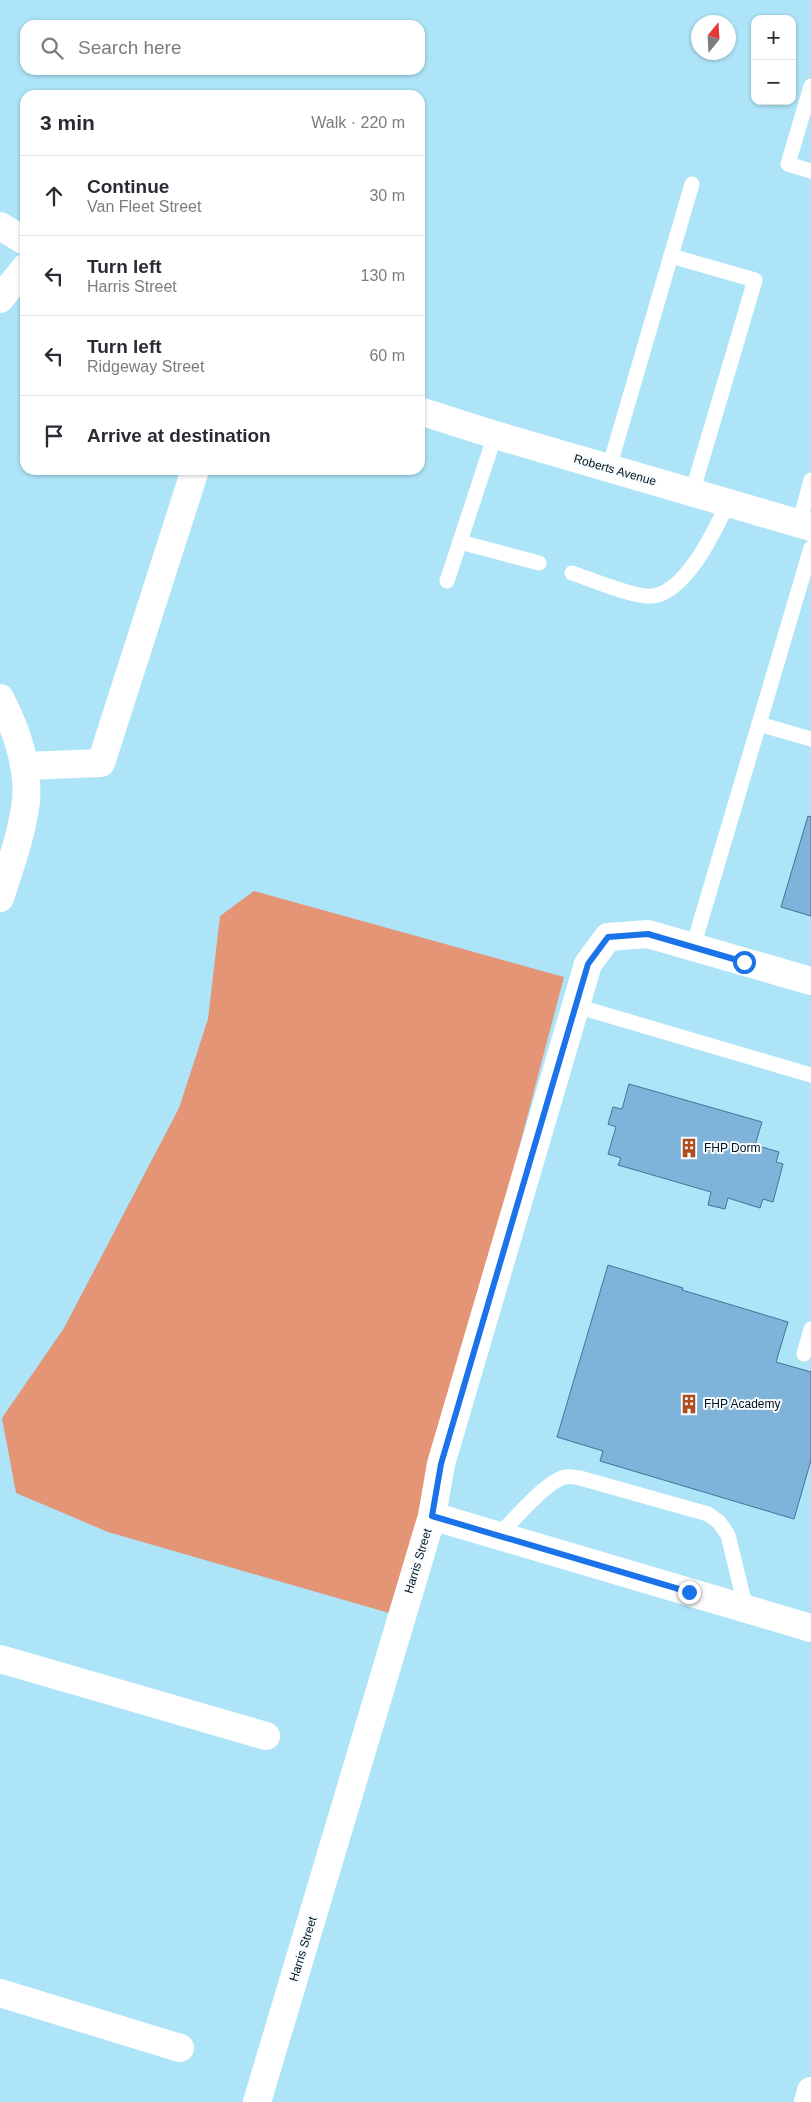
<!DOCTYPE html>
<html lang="en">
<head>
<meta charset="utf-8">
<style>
	body { margin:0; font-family:Arial,sans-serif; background:#f7f7f7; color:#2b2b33 }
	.controls { position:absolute; right:15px; top:15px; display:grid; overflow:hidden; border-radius:10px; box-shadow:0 1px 4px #0004 }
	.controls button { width:45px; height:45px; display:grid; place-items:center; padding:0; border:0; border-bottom:1px solid #e1e1e2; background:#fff; color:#2b2b33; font:25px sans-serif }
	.compass { position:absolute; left:691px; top:15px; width:45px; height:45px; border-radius:50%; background:#fff; box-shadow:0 1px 4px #0004; rotate:18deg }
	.stop { position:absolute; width:15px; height:15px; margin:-11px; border:4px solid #1a73e8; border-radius:50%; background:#fff }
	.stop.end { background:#1a73e8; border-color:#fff; box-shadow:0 1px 5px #0008 }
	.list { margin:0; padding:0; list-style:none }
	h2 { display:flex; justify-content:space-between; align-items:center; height:65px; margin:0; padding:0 20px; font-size:21px }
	h2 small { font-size:16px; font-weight:400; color:#7c7c81 }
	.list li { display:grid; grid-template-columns:32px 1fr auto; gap:15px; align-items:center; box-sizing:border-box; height:80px; padding:0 20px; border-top:1px solid #e1e1e2 }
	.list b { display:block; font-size:19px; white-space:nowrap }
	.list p { margin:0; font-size:16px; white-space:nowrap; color:#7c7c81 }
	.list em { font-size:16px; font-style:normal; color:#7c7c81 }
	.icon { flex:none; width:28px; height:28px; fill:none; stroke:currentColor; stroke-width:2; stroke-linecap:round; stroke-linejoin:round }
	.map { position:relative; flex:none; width:811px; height:2102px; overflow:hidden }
	.search { position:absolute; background:#fff; box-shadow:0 1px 4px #0004; left:20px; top:20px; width:405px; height:55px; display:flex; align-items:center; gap:12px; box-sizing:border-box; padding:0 18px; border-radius:15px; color:#7c7c81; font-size:19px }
	.panel { position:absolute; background:#fff; box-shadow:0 1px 4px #0004; left:20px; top:90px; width:405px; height:385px; border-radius:15px }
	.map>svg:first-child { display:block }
	.forest { fill:#e39576 }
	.building { fill:#80b3da; stroke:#427398 }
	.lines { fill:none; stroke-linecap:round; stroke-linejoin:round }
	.lane { stroke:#fff; stroke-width:15 }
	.street { stroke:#fff; stroke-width:28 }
	.secondary { stroke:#fff; stroke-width:28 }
	.route { stroke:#1a73e8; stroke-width:6 }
	.labels { text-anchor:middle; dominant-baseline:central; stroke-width:4; stroke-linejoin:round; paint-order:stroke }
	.street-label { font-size:12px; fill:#00131a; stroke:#f6fcff }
	.poi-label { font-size:12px; fill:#00131a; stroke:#f6fcff; text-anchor:start }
</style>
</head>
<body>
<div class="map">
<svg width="811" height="2102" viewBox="0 0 811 2102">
	<rect width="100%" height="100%" fill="#ade4f8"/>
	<polygon class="forest" points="254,891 564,977 396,1615 108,1532 16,1493 2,1418 64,1328 179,1108 208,1019 220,916"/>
	<g class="building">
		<polygon points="808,816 811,817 811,916 781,907"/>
		<polygon points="629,1084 762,1122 755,1145 779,1152 776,1162 783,1164 773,1202 763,1199 760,1208 728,1198 725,1209 708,1205 711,1192 618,1165 621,1158 608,1154 616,1127 608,1124 613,1107 622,1109"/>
		<polygon points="608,1265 683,1288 682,1290 788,1322 776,1362 811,1372 811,1460 794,1519 600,1461 603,1451 557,1437"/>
	</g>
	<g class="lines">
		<g class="lane">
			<polyline points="811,86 788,164 811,171"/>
			<polyline points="671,256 755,280 692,493"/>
			<polyline points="609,468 692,184"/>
			<polyline points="799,524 811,480"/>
			<polyline points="460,542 539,563"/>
			<path d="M572 573C590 579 637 599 653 596 687 591 715 530 728 503"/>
			<polyline points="447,581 495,435"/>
			<polyline points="759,724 811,739"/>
			<polyline points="693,947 811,548"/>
			<polyline points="576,1006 811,1075"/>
			<polyline points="804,1354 811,1329"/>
			<path d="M498 1536C512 1522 546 1481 565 1477 569 1476 575 1477 580 1478L708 1514 719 1522 728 1535 746 1609"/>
		</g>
		<g class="street">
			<polyline points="0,299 25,268"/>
			<path d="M0 698C16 729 29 766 26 801 22 834 10 867 0 898"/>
			<polyline points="24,766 101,763 195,470"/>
			<polyline points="432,1516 811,1628"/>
			<polyline points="0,1659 266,1736"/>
			<polyline points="0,1993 180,2048"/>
			<polyline points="257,2102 432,1516 441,1464 588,964 608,937 648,934 811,981"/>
		</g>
		<g class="secondary">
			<polyline points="0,226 25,241"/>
			<polyline points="420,411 495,435 811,527"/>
			<polyline points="808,2102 811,2091"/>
		</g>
	</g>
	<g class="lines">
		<polyline class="route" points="689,1592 432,1516 441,1464 588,964 608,937 648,934 744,962"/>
	</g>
	<defs>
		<symbol id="building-bare" viewBox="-9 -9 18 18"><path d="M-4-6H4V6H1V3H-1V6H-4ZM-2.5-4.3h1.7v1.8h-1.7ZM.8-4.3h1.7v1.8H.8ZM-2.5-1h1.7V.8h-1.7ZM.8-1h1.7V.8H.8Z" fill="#b14c1c" stroke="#f6fcff" stroke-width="2.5" paint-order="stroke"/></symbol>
	</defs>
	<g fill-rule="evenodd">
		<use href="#building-bare" x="675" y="1134" width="28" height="28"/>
		<use href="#building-bare" x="675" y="1390" width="28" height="28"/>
	</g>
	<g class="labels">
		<g class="street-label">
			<text transform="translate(615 470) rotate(16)">Roberts Avenue</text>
			<text transform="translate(418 1561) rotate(-73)">Harris Street</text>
			<text transform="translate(303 1949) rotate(-73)">Harris Street</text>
		</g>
		<g class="poi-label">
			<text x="704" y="1148">FHP Dorm</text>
			<text x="704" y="1404">FHP Academy</text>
		</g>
	</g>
</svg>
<div class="controls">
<button>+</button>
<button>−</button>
</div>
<svg class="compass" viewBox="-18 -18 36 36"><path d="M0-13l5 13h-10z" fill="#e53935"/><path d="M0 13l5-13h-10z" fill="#7c7c81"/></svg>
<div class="stop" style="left:744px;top:962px"></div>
<div class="stop end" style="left:689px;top:1592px"></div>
<div class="search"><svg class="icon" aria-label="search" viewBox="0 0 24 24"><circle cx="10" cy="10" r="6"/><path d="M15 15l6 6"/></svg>Search here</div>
<section class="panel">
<h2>3 min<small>Walk · 220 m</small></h2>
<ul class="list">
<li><svg class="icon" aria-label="ahead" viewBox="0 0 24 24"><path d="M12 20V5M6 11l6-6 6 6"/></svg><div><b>Continue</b><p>Van Fleet Street</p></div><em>30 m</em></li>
<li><svg class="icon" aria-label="left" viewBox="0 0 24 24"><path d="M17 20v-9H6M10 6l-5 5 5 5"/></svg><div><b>Turn left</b><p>Harris Street</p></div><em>130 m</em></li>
<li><svg class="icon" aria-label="left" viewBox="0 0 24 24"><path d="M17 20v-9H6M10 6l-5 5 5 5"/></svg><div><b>Turn left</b><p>Ridgeway Street</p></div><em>60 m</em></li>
<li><svg class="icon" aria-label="arrive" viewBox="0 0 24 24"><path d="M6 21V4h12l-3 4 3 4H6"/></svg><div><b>Arrive at destination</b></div></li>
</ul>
</section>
</div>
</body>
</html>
